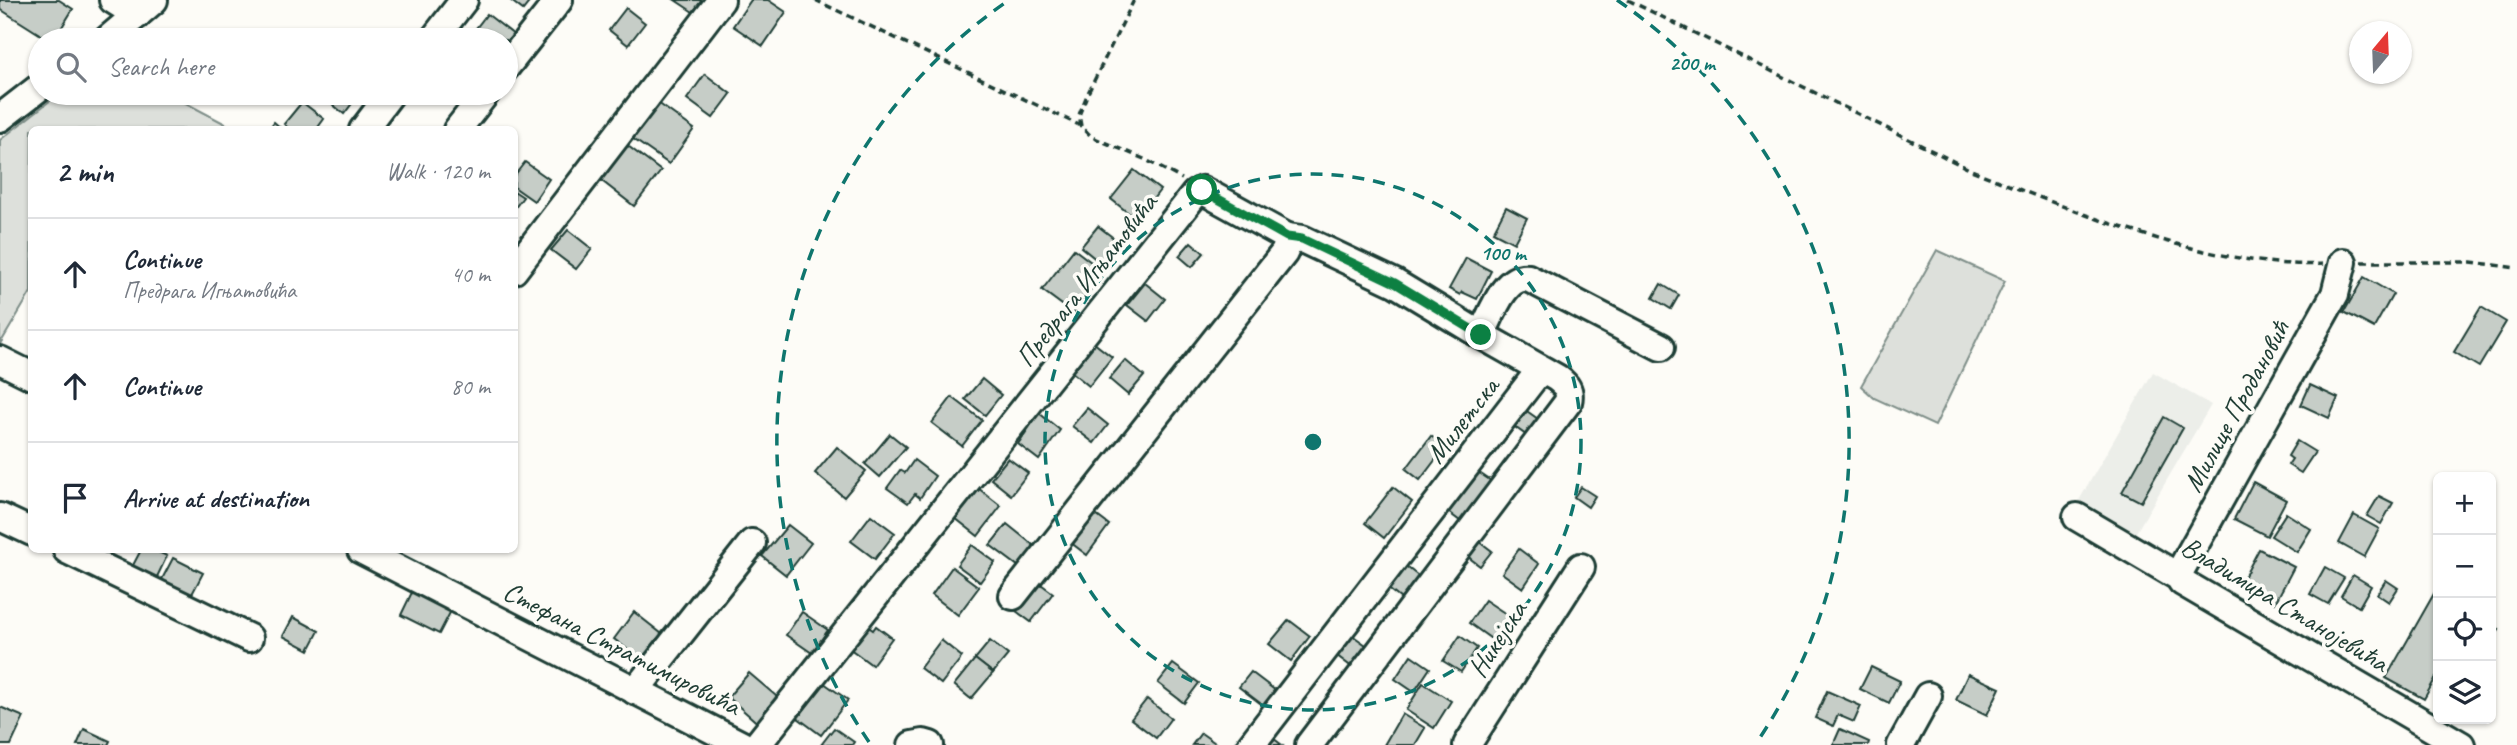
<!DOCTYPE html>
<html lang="en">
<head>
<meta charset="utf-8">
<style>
	body { margin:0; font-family:Caveat,sans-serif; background:#f6f6f7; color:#1f2937 }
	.controls { position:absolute; right:21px; bottom:21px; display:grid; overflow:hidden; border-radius:10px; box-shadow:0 2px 5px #0004 }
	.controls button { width:63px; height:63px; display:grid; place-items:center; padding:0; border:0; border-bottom:2px solid #e0e1e3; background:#fff; color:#1f2937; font:35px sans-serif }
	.compass { position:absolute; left:2349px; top:21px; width:63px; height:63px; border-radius:50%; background:#fff; box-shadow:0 2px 5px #0004; rotate:19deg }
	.stop { position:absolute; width:21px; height:21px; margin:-16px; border:5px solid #0b8043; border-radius:50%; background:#fff }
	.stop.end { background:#0b8043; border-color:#fff; box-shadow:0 2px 7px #0008 }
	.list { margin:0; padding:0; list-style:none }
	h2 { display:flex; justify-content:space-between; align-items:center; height:91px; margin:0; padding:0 28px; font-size:30px }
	h2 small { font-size:23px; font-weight:400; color:#747a83 }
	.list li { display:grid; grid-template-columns:46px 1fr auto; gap:21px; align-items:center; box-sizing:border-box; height:112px; padding:0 28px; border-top:2px solid #e0e1e3 }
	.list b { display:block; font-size:26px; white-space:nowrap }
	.list p { margin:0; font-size:23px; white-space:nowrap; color:#747a83 }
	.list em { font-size:23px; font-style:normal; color:#747a83 }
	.icon { flex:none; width:38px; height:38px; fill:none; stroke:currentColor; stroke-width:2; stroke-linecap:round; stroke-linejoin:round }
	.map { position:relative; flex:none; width:2517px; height:745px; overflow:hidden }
	.search { position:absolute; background:#fff; box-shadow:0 2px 5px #0004; left:28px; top:28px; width:490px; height:77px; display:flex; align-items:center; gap:18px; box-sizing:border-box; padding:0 24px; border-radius:38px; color:#747a83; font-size:26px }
	.panel { position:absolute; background:#fff; box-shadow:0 2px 5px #0004; left:28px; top:126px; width:490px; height:427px; border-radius:10px }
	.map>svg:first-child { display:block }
	.built { fill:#eceee9 }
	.green { fill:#dde0db; stroke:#7e8e88; stroke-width:2 }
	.building { fill:#c6cdc7; stroke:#1f3d34; stroke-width:2 }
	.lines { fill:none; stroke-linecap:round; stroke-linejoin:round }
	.minor-casing { stroke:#1f3d34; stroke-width:32 }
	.path { stroke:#1f3d34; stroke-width:3.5; stroke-dasharray:7 5; stroke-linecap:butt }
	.minor { stroke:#fdfcf7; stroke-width:26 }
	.route { stroke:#0b8043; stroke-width:9 }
	.ring { fill:none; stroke:#0f766e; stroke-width:3.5; stroke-dasharray:12 9 }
	.labels { text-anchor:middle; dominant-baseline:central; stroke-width:7; stroke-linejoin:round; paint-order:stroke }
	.street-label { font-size:28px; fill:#1f3d34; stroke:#fdfcf7 }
	.centre { fill:#0f766e; stroke:#fdfcf7; stroke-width:3.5 }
	.ring-label { font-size:21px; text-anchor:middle; font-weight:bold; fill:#0f766e; stroke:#fdfcf7; stroke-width:7; stroke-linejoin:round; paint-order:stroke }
</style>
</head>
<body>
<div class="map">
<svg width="2517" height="745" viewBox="0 0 2517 745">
	<rect width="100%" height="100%" fill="#fdfcf7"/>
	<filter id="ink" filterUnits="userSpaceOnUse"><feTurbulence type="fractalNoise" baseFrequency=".0143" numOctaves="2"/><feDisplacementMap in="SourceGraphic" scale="14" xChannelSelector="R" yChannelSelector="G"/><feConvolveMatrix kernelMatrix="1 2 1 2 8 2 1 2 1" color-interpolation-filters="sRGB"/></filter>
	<g filter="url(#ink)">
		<polygon class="built" points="2153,372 2211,405 2121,558 2066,523"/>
		<g class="green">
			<polygon points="60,93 167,93 235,129 32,130 31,292 0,344 0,140"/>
			<polygon points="1937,250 2005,281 1935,426 1874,398 1861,386"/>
		</g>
		<g class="building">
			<polygon points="0,0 59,0 73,9 54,40 49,40 0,9"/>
			<polygon points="510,0 531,0 523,10"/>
			<polygon points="675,0 702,0 693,12"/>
			<polygon points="751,0 768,0 786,12 763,46 733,26"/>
			<polygon points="626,8 645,23 628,45 609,30"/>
			<polygon points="487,14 514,35 506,46 506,40 467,40"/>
			<polygon points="705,74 731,94 713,118 687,99"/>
			<polygon points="319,93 360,93 344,114"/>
			<polygon points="654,100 694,129 669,164 629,136"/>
			<polygon points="302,102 324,119 316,130 290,130 284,124"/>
			<polygon points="274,122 283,130 268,130"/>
			<polygon points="624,143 661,171 634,206 598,178"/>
			<polygon points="525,162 549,179 534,201 514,187 514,176"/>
			<polygon points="1134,170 1160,190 1137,220 1111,199"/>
			<polygon points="514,191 523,197 514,209"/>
			<polygon points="1506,207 1527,218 1514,243 1493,232"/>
			<polygon points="1098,226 1120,243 1103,265 1081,247"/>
			<polygon points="568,230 592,249 576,269 551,250"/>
			<polygon points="1191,242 1204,253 1192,267 1179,256"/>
			<polygon points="1074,249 1104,272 1073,313 1042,290"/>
			<polygon points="1466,258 1491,271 1477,299 1462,292 1460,295 1449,289"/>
			<polygon points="2364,277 2393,294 2374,328 2344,312"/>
			<polygon points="1145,283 1165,299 1148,321 1127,305"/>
			<polygon points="1661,284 1679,295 1671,309 1653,298"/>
			<polygon points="2481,307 2506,322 2479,367 2454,352"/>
			<polygon points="1089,339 1112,357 1089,386 1066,367"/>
			<polygon points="1125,360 1144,376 1128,395 1109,379"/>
			<polygon points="982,379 1001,395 985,415 965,399"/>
			<polygon points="2310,385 2338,398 2329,418 2301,405"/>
			<polygon points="952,397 982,420 962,446 932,423"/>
			<polygon points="1087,408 1108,425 1094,443 1072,426"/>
			<polygon points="1524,409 1538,419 1526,435 1512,425"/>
			<polygon points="1039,413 1060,430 1039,460 1018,444"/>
			<polygon points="2164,417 2183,428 2141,502 2122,492"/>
			<polygon points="890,434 906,447 880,477 865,464"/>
			<polygon points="1431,436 1445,447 1420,480 1406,469"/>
			<polygon points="2297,441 2315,452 2301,473 2288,465 2292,459 2288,456"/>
			<polygon points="837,447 866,471 844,497 815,473"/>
			<polygon points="1008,458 1028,473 1011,495 991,479"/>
			<polygon points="914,460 935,476 920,498 915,494 908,503 887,488 900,470 905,473"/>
			<polygon points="1478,472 1494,483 1464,524 1448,512"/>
			<polygon points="2253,482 2286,500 2267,536 2234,519"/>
			<polygon points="1393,487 1412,502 1384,538 1365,523"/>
			<polygon points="1581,487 1595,496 1588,507 1574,497"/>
			<polygon points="978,488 1001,506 978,536 955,518"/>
			<polygon points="2379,496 2393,503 2381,524 2367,516"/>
			<polygon points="1088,509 1109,525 1087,555 1066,539"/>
			<polygon points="2286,513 2311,529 2297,552 2271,536"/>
			<polygon points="871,515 895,533 875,559 851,541"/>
			<polygon points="2354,515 2379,529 2364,557 2339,543"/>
			<polygon points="1007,524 1038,549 1022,569 990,545"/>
			<polygon points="788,525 811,543 786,575 762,556"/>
			<polygon points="1475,538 1492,551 1480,566 1463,553"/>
			<polygon points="972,545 995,562 980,582 957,565"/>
			<polygon points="1519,549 1539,564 1523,588 1502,573"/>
			<polygon points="2259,549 2294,567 2275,603 2240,585"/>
			<polygon points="141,550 154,550 167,556 156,579 132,567"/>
			<polygon points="173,558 203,573 191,596 161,581"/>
			<polygon points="1403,564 1427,583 1410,606 1386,587"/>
			<polygon points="952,567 979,587 958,615 932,595"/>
			<polygon points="2325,567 2344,578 2328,604 2310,594"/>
			<polygon points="2353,575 2371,586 2359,607 2341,596"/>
			<polygon points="1034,579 1053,593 1031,622 1012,608"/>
			<polygon points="2386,580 2398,588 2389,602 2377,594"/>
			<polygon points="414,588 453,607 439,634 401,615"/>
			<polygon points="2435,592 2438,594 2438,674 2424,699 2386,678"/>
			<polygon points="1485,600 1518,622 1509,634 1505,631 1497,643 1469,623"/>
			<polygon points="634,612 662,634 641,660 614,639"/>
			<polygon points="802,612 828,630 812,653 786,635"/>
			<polygon points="293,617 319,631 309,650 283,636"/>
			<polygon points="1289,620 1310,636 1291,661 1269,644"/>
			<polygon points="866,625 873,630 876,626 892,638 872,665 849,648"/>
			<polygon points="2491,625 2499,629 2491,643"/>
			<polygon points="1352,635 1373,650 1357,671 1336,655"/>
			<polygon points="1460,636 1477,648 1461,672 1443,661"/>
			<polygon points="941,640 962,657 941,684 920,668"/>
			<polygon points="990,641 1008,655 993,673 975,659"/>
			<polygon points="1411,655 1430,668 1414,692 1395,679"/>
			<polygon points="975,659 993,673 971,699 954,685"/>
			<polygon points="1173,664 1199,683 1184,703 1158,683"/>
			<polygon points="1871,667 1900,681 1889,703 1860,689"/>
			<polygon points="1251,672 1276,691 1264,706 1239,687"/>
			<polygon points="749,673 782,701 761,726 728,697"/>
			<polygon points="1968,674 2000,688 1987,715 1956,700"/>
			<polygon points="824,683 848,700 821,735 798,718"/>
			<polygon points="1423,683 1451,701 1434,728 1406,710"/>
			<polygon points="1827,691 1861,706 1854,722 1838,715 1833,726 1815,718"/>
			<polygon points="1147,699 1171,718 1156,738 1131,719"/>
			<polygon points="0,707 24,717 11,745 0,745"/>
			<polygon points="1402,714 1425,728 1415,745 1384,745"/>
			<polygon points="834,728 854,742 852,745 821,745"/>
			<polygon points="84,729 110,741 108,745 77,745"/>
			<polygon points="1840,729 1869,742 1868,745 1833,745"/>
			<polygon points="1201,733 1218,745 1192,745"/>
			<polygon points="1269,735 1282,745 1262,745"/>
		</g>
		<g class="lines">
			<defs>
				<g id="minor">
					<polyline points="113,0 137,15"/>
					<polyline points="107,40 154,0"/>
					<polyline points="433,40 464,0"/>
					<polyline points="506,67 559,0"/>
					<polyline points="0,118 40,87"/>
					<polyline points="363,130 391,93"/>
					<polyline points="457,130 486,93"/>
					<polyline points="1287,237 1302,239 1395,283 1481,335"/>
					<polyline points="514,270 721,0"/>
					<polyline points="0,360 32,376"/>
					<polyline points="0,517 32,532"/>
					<polyline points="2077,517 2179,577 2182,582 2461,745"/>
					<polyline points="67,550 249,638"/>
					<polyline points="361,550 742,745"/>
					<polyline points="2179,577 2179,573 2335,294 2343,262"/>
					<polyline points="635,691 752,543"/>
					<polyline points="757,745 1195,194 1202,190 1287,237 1288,244 1284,253 1013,596"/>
					<polyline points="912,745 923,743 930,745"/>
					<polyline points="1251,745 1540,370"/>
					<path d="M1309 745 1568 402C1571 390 1566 385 1557 378L1481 335C1491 317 1503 275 1528 278L1661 347"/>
					<polyline points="1467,745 1581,567"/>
					<polyline points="1901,745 1928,696"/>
				</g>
			</defs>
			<use href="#minor" class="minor-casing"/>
			<g class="path">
				<polyline points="815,0 1081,126"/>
				<polyline points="1134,0 1087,95 1079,115 1081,126 1092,137 1144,159 1182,179"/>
				<path d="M1628 0 1969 169C2070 210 2213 270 2323 264"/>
				<polyline points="2362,262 2471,262 2517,268"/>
			</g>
			<use href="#minor" class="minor"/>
		</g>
	</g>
	<g class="lines" filter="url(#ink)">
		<polyline class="route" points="1202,190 1287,237 1302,239 1395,283 1481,335"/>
	</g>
	<g class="ring">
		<circle cx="1313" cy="442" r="268"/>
		<path d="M869 742A536 536 0 0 1 1009 0M1617 0A536 536 0 0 1 1757 742"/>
	</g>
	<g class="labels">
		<g class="street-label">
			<text transform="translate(1086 280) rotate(-52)">Предрага Игњатовића</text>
			<text transform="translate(2236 406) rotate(-61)">Милице Продановић</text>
			<text transform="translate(1462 420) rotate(-52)">Милетска</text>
			<text transform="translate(2285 604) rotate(31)">Владимира Станојевића</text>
			<text transform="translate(1497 639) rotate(-57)">Никејска</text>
			<text transform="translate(622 648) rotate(27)">Стефана Стратимировића</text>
		</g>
	</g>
	<circle cx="1313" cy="442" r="10" class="centre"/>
	<g class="ring-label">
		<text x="1692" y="70">200 m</text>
		<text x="1503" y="260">100 m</text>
	</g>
</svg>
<div class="controls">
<button>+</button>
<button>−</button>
<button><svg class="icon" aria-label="locate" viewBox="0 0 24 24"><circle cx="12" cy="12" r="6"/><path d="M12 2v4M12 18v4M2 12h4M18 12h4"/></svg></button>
<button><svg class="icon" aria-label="layers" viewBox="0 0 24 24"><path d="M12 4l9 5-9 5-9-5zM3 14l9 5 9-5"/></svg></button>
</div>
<svg class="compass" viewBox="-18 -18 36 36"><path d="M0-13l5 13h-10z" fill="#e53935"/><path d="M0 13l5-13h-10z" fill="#747a83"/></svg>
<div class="stop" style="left:1202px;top:190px"></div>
<div class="stop end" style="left:1481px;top:335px"></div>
<div class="search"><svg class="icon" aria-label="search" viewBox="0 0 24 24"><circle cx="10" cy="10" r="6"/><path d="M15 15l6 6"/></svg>Search here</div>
<section class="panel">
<h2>2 min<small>Walk · 120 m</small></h2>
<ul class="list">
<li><svg class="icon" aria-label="ahead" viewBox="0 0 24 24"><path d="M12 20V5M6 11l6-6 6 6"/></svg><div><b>Continue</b><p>Предрага Игњатовића</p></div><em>40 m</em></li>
<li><svg class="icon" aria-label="ahead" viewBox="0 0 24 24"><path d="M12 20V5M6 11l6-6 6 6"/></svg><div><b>Continue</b></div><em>80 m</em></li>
<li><svg class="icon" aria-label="arrive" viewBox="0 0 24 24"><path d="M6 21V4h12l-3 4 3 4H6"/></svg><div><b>Arrive at destination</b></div></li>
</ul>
</section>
</div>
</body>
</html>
